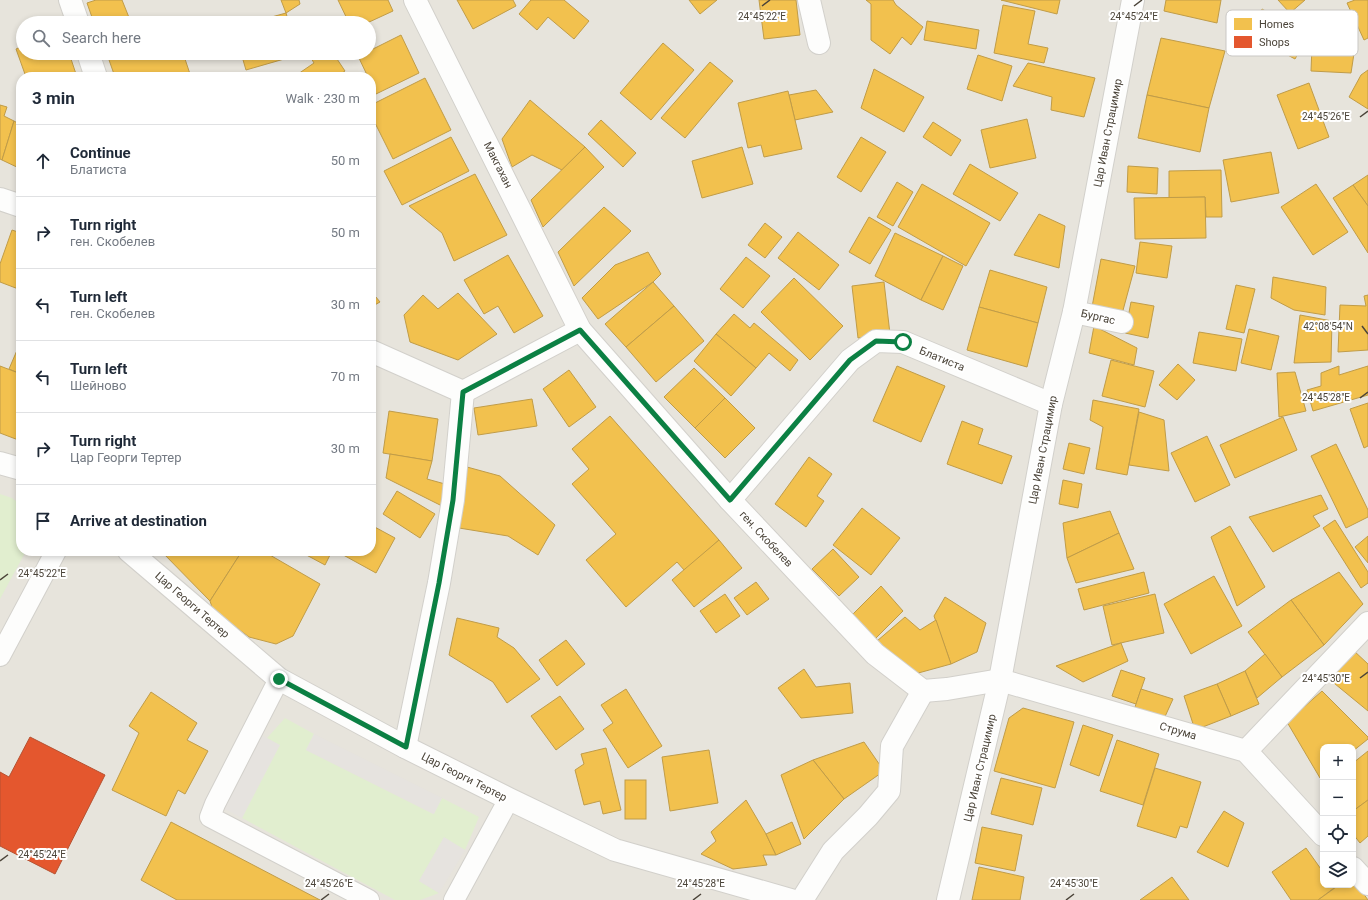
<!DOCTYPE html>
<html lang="en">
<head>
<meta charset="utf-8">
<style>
	body { margin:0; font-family:Roboto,sans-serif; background:#f6f6f7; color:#1f2937 }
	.controls { position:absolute; right:12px; bottom:12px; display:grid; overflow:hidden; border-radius:8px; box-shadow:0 2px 6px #0003 }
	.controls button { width:36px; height:36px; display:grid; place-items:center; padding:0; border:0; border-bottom:1px solid #e0e1e3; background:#fff; color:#1f2937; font:20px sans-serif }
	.stop { position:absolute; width:12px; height:12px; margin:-9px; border:3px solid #0b8043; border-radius:50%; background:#fff }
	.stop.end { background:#0b8043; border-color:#fff; box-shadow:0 1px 4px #0008 }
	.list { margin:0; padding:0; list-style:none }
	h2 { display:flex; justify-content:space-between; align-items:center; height:52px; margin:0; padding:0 16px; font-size:17px }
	h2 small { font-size:13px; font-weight:400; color:#747a83 }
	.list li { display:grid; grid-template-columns:26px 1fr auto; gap:12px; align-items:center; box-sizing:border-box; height:72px; padding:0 16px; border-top:1px solid #e0e1e3 }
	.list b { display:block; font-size:15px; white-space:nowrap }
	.list p { margin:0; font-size:13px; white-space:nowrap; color:#747a83 }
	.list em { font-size:13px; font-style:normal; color:#747a83 }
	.icon { flex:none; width:22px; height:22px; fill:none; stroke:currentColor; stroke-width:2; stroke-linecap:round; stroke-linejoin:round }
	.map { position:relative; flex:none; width:1368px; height:900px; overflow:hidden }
	.search { position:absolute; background:#fff; box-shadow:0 2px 6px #0003; left:16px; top:16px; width:360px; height:44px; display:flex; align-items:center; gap:10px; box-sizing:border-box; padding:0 14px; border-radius:22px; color:#747a83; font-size:15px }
	.panel { position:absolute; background:#fff; box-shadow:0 2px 6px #0003; left:16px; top:72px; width:360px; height:484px; border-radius:16px }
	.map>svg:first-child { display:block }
	.residential { fill:#e7e4dc; fill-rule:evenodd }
	.green { fill:#e1eecf }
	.parking { fill:#e6e3df }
	.homes { fill:#f2c14e; stroke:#c09c48 }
	.shops { fill:#e4572e; stroke:#b65131 }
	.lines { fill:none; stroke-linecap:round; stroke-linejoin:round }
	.lane-casing { stroke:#d2d0cb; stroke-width:22 }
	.street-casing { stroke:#d2d0cb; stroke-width:24 }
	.lane { stroke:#fdfdfc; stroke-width:20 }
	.street { stroke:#fdfdfc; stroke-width:22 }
	.route { stroke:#0b8043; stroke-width:5 }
	.ticks { fill:none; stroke:#4b4439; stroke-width:1.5 }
	.labels { text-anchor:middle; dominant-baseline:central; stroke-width:4; stroke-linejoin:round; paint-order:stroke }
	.street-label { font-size:11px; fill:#4b4439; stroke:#fff }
	.key { fill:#fff; stroke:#c9c7c4; stroke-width:1 }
	.key-label { font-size:11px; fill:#4b4439 }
	.ticks-label { font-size:10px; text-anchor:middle; fill:#4b4439; stroke:#fff; stroke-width:4; stroke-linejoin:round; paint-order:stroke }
</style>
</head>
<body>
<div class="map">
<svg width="1368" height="900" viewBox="0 0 1368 900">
	<rect width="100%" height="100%" fill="#f4f2ee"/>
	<path class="residential" d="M0 0H1368V900H0ZM23 23H369V53H23ZM21 77H371V551H21ZM1323 747H1353V885H1323Z"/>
	<g class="green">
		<polygon points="0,494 12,498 21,505 21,551 26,551 0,599"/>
		<polygon points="285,718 314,734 306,750 433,814 442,798 479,817 465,850 444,838 419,881 439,893 420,900 395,900 242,818 279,745 267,738"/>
	</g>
	<g class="parking">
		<polygon points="253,731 280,745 242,818 215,804"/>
		<polygon points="314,734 442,798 434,814 306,750"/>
		<polygon points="444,837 465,850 439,893 419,881"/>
	</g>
	<g class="homes">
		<polygon points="96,0 122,0 130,20 122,23 94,23 87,3"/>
		<polygon points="281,0 299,0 300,4 286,13"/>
		<polygon points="338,0 388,0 393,11 367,23 349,23"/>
		<polygon points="457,0 513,0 516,6 473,29"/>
		<polygon points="531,0 564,0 589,21 574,39 548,17 537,30 519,14"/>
		<polygon points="689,0 717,0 700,14"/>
		<polygon points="759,0 796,0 800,35 764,39"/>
		<polygon points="866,0 893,0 896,5 923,27 911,45 902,37 890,54 871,40 871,4"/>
		<polygon points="1001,0 1060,0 1057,14"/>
		<polygon points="1166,0 1221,0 1217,23 1164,11"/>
		<polygon points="1278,0 1305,0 1290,13"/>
		<polygon points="1355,0 1368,0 1368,38 1364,40 1347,3"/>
		<polygon points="1003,5 1035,11 1028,44 1048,48 1044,63 994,53"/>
		<polygon points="1262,9 1309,35 1295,59 1249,34"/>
		<polygon points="286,13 289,23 250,23"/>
		<polygon points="927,21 979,30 976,49 924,40"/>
		<polygon points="401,35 419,73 376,94 371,83 371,77 368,77 358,56 364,53 369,53 369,51"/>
		<polygon points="1161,38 1225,51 1209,108 1147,95"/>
		<polygon points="663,43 694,70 651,120 620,93"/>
		<polygon points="23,46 23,53 69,53 77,77 26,77 16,49"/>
		<polygon points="1312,46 1355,47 1351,73 1311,71"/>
		<polygon points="120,53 183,53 191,77 115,77 108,57"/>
		<polygon points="241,53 298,53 298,55 246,70"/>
		<polygon points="308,53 333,53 345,71 336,77 300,77 298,74 314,63"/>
		<polygon points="978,55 1012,66 1002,101 967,89"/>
		<polygon points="710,62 733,81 685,138 661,118"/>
		<polygon points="1028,63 1095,78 1084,117 1051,110 1052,97 1013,86"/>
		<polygon points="874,69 924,97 904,132 861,108"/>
		<polygon points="1368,70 1368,109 1349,97 1361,75"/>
		<polygon points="425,78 451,130 393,159 371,115 371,105"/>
		<polygon points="1309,83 1329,137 1298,149 1277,95"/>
		<polygon points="816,90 833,112 795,120 789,95"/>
		<polygon points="788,91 802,149 764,157 761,145 748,148 738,103"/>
		<polygon points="1147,95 1209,108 1200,152 1138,138"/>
		<polygon points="530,100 585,147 562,170 532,155 512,167 502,139"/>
		<polygon points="0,105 7,107 4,116 14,121 2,160 0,159"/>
		<polygon points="1027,119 1036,158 990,168 981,130"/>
		<polygon points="601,120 636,153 623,167 588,134"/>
		<polygon points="14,121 21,125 21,169 2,160"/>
		<polygon points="933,122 961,140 951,156 923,137"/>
		<polygon points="451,137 469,171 402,205 384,171"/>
		<polygon points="861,137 886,152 861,192 837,177"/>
		<polygon points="585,147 604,167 543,227 531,200"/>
		<polygon points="742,147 753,184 702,198 692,161"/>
		<polygon points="1271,152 1279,193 1231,202 1223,160"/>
		<polygon points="970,164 1018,193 1000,221 953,194"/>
		<polygon points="1128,166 1158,168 1157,194 1127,192"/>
		<polygon points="1221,170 1222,217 1206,217 1205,197 1169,198 1169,171"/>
		<polygon points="475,174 507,235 454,261 442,233 409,206"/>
		<polygon points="1368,175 1368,206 1353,185"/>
		<polygon points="897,182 913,192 893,226 877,217"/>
		<polygon points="922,184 990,223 966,266 898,227"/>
		<polygon points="1316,184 1348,232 1313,255 1281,207"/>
		<polygon points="1353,185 1368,206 1368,253 1333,198"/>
		<polygon points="1205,197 1206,238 1135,239 1134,198"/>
		<polygon points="604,207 631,231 574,286 558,252"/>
		<polygon points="1039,214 1065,226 1059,268 1014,255"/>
		<polygon points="869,217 891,230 870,264 849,252"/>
		<polygon points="765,223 782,237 765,258 748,245"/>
		<polygon points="12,230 21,233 21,290 0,282 0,264"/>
		<polygon points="798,232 839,265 819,290 778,258"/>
		<polygon points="895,233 943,256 921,300 875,276"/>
		<polygon points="1140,242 1172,246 1167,278 1136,273"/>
		<polygon points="648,252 661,274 653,282 598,319 582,298 615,265"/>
		<polygon points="508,255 543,316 514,333 498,306 484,314 464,280"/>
		<polygon points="943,256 963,266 943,310 921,300"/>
		<polygon points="746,257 770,276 743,308 720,289"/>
		<polygon points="1101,259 1135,266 1122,314 1092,307"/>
		<polygon points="990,270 1047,287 1038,323 979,307"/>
		<polygon points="1273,277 1326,287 1325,315 1294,310 1271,298"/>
		<polygon points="794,278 843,326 810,360 761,312"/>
		<polygon points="653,282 674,306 626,347 605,324"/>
		<polygon points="884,282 890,334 858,338 852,286"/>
		<polygon points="1236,285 1255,289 1244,333 1226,329"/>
		<polygon points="371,291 380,302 371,307"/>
		<polygon points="458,293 497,334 458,360 410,342 404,315 423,295 438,309"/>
		<polygon points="1368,295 1368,350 1338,352 1340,305 1366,306 1364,296"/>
		<polygon points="1131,302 1154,306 1148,338 1125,333"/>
		<polygon points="674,306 704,341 656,382 626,347"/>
		<polygon points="979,307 1038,323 1027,367 967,350"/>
		<polygon points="734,314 750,328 754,323 798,360 790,371 769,353 756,368 716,334"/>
		<polygon points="1300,315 1332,321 1331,362 1294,363"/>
		<polygon points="1094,326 1137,348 1134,365 1089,353"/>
		<polygon points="1249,329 1279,336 1271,370 1241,363"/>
		<polygon points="1199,332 1242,339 1236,371 1193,363"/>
		<polygon points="716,334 756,368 731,396 694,361"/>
		<polygon points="21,341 21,374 9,369"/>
		<polygon points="1111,360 1154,371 1145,407 1102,396"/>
		<polygon points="1178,364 1195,380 1177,400 1159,385"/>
		<polygon points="0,366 21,374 21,441 0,433"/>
		<polygon points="897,366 945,386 921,442 873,421"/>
		<polygon points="1339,366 1339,375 1368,366 1368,395 1313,411 1307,390 1321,386 1321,373"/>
		<polygon points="694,368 725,398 695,428 664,397"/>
		<polygon points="569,370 596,407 569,427 543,389"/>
		<polygon points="1295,372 1306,411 1279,417 1277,373"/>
		<polygon points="725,398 755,428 725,458 695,428"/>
		<polygon points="532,399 537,426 478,435 474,408"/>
		<polygon points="1093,400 1139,409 1127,475 1096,469 1103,427 1090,420"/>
		<polygon points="1368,403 1368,446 1364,448 1350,409"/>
		<polygon points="389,411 438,419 432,461 383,453"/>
		<polygon points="1139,412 1164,420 1169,471 1129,465"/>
		<polygon points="610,416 719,540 685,571 677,562 626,607 586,560 616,534 572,484 589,469 572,449"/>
		<polygon points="1283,417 1297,450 1235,478 1220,445"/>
		<polygon points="962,421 983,429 978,444 1012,456 1002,484 947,464"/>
		<polygon points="1207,436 1230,485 1195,502 1171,453"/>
		<polygon points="1069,443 1090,448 1084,474 1063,469"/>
		<polygon points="1336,444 1368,510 1368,517 1346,528 1311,456"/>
		<polygon points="390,454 432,461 427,479 445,484 442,506 386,478"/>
		<polygon points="809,457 832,474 817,496 824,501 806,527 775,504"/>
		<polygon points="467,467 500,476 555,525 538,555 508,536 459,528"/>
		<polygon points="1063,480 1082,484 1078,508 1059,504"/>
		<polygon points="397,491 435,514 420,538 383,514"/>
		<polygon points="1321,495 1328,509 1313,516 1320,526 1273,552 1249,517"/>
		<polygon points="862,508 900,538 871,575 833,545"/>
		<polygon points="1110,511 1119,533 1067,558 1063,523"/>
		<polygon points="1335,520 1368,572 1368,583 1361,588 1323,528"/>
		<polygon points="371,525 395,538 376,573 336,551 371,551"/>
		<polygon points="1230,526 1265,587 1237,606 1211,537"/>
		<polygon points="1119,533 1134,569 1076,583 1067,558"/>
		<polygon points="1368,536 1368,563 1355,547"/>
		<polygon points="719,540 742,568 694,607 672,580"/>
		<polygon points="833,549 859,577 839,596 812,569"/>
		<polygon points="161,551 242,551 210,601"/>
		<polygon points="242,551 263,551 320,584 293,636 276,644 249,637 213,610 210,601"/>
		<polygon points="299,551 332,551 325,565"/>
		<polygon points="1144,572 1149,593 1084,610 1078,589"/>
		<polygon points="1339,572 1363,604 1324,645 1291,600"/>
		<polygon points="1214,576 1242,626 1191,654 1164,604"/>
		<polygon points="756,582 769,599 747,615 734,598"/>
		<polygon points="881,586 903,611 875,639 852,615"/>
		<polygon points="725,594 740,616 716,633 700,611"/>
		<polygon points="1155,594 1164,633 1112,645 1103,606"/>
		<polygon points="945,597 986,623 977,652 951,664 934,616"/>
		<polygon points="1291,600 1324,645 1282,677 1248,632"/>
		<polygon points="905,617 920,630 936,620 951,664 911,675 877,641"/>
		<polygon points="457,618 499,628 497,637 514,648 540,679 507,703 493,682 449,655"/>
		<polygon points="566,640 585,664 557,686 539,660"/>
		<polygon points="1121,643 1128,661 1083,682 1056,666"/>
		<polygon points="1353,650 1368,664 1368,711 1329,679"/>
		<polygon points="1265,654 1282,677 1257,698 1245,671"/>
		<polygon points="804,669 816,687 850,683 853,713 801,718 778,688"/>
		<polygon points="1121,670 1145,678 1136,704 1112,696"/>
		<polygon points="1245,671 1259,704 1231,716 1217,684"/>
		<polygon points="1217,684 1231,716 1195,730 1184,696"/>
		<polygon points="626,689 662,746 628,768 603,730 613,723 601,705"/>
		<polygon points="1141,689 1173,699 1163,721 1133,713"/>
		<polygon points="1322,691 1368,737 1368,739 1353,751 1353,747 1323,747 1323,775 1320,778 1287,722"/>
		<polygon points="151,692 197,723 187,740 208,751 185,794 178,790 166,816 112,790 139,733 129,726"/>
		<polygon points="560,696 584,729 556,750 531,716"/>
		<polygon points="1023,708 1074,722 1055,788 994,771 1009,718"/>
		<polygon points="1083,725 1113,735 1099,776 1070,765"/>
		<polygon points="1117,740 1159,754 1143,805 1100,791"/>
		<polygon points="864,742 884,771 844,799 813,760"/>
		<polygon points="606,748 621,810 603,814 600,801 584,805 575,770 584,764 581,754"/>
		<polygon points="709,750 718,803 670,811 662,757"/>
		<polygon points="1368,751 1368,800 1353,811 1353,763"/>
		<polygon points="813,760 844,799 804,839 781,775"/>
		<polygon points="1155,768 1201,782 1187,828 1180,826 1176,838 1137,826"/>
		<polygon points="1001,778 1042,788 1033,825 991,814"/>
		<rect x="625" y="780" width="21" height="39"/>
		<polygon points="746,800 766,834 776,855 763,855 767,865 733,869 701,854 716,841 711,832"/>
		<polygon points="1368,800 1368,836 1360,843 1353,834 1353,811"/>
		<polygon points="1224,811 1244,823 1228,867 1197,852"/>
		<polygon points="171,822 234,855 320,900 177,900 141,880"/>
		<polygon points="792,822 801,844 776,855 766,834"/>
		<polygon points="982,827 1022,835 1015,871 975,863"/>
		<polygon points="1306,848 1323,872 1323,885 1332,885 1334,888 1318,900 1291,900 1272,872"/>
		<polygon points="979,867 1024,877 1020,900 972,900"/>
		<polygon points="1172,877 1189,900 1140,900"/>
		<polygon points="1353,879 1368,900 1318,900 1339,885 1353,885"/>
	</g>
	<polygon class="shops" points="30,737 105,775 55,874 0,846 0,772 9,777"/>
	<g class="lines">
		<defs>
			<g id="lane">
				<polyline points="0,656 56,551"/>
				<polyline points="279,679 215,804 210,817 369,900"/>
				<polyline points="454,900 509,799"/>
			</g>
			<g id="street">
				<polyline points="70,0 78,23"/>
				<polyline points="415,0 580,330 730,500 875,654 923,691 947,689 1000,680 1246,751 1323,835"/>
				<polyline points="809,0 819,43"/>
				<polyline points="88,53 96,77"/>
				<polyline points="0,199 21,206"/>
				<polyline points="1074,312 1122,322"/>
				<polyline points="371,351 463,392"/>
				<polyline points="463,392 580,330"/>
				<polyline points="0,463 21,469"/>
				<polyline points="730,500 850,360 876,341 903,342 1051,404"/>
				<polyline points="129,551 279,679 405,747 509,799 615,850 791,900"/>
				<polyline points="405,747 439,583 453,500 463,392"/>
				<polyline points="1246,751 1368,623"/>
				<polyline points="1353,868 1368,884"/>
				<polyline points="802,900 833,851 868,816 889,791 892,746 923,691"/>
				<polyline points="948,900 1000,680 1051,404 1074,312 1133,0"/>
			</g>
		</defs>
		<use href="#lane" class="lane-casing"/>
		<use href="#street" class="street-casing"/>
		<use href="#lane" class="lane"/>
		<use href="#street" class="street"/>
	</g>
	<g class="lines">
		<polyline class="route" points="279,679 406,747 439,583 453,500 463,392 580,330 730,500 850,360 876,341 903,342"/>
	</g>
	<path class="ticks" d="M762 6 770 0M1134 6 1142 0M1360 117 1368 111M1362 326 1368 334M1360 398 1368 392M0 580 8 574M1360 678 1368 672M0 861 8 855M321 900 329 894M693 900 701 894M1066 900 1074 894"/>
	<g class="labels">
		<g class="street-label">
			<text transform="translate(1108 133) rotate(-79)">Цар Иван Страцимир</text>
			<text transform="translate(498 165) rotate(63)">Макгахан</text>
			<text transform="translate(1098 317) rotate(13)">Бургас</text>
			<text transform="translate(942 359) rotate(22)">Блатиста</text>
			<text transform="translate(1043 450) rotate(-79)">Цар Иван Страцимир</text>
			<text transform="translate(766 539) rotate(47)">ген. Скобелев</text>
			<text transform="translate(192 605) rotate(41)">Цар Георги Тертер</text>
			<text transform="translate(1178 731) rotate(16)">Струма</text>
			<text transform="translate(980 768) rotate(-77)">Цар Иван Страцимир</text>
			<text transform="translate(464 777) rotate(27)">Цар Георги Тертер</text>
		</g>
	</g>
	<rect x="1226" y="10" width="132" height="46" rx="6" class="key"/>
	<rect x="1234" y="18" width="18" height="12" fill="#f2c14e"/>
	<rect x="1234" y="36" width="18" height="12" fill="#e4572e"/>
	<g class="key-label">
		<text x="1259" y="28">Homes</text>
		<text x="1259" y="46">Shops</text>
	</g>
	<g class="ticks-label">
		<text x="762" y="20">24°45'22"E</text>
		<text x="1134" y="20">24°45'24"E</text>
		<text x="1326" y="120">24°45'26"E</text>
		<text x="1328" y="330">42°08'54"N</text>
		<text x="1326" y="401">24°45'28"E</text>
		<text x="42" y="577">24°45'22"E</text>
		<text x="1326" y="682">24°45'30"E</text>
		<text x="42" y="858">24°45'24"E</text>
		<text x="329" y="887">24°45'26"E</text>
		<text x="701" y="887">24°45'28"E</text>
		<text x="1074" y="887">24°45'30"E</text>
	</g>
</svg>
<div class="controls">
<button>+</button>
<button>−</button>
<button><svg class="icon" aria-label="locate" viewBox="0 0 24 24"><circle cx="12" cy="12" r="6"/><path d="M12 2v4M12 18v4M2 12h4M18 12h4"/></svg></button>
<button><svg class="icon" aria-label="layers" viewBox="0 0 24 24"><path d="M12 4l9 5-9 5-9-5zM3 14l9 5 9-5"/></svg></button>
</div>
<div class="stop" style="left:903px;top:342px"></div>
<div class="stop end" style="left:279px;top:679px"></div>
<div class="search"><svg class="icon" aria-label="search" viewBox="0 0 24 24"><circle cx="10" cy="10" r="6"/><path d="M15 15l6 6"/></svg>Search here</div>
<section class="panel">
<h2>3 min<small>Walk · 230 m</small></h2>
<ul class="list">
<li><svg class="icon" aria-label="ahead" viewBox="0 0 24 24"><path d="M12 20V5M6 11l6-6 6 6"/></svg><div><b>Continue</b><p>Блатиста</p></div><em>50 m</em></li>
<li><svg class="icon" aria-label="right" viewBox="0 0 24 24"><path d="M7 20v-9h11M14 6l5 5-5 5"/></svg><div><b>Turn right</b><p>ген. Скобелев</p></div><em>50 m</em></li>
<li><svg class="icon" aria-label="left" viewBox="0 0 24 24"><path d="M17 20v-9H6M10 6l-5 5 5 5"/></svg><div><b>Turn left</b><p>ген. Скобелев</p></div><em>30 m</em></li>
<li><svg class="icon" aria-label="left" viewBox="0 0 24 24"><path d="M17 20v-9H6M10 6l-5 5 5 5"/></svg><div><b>Turn left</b><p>Шейново</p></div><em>70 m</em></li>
<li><svg class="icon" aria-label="right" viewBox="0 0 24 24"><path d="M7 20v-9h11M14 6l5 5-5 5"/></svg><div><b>Turn right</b><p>Цар Георги Тертер</p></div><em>30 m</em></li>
<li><svg class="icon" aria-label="arrive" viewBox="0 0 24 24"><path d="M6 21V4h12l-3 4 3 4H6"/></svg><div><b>Arrive at destination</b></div></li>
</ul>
</section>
</div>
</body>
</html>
